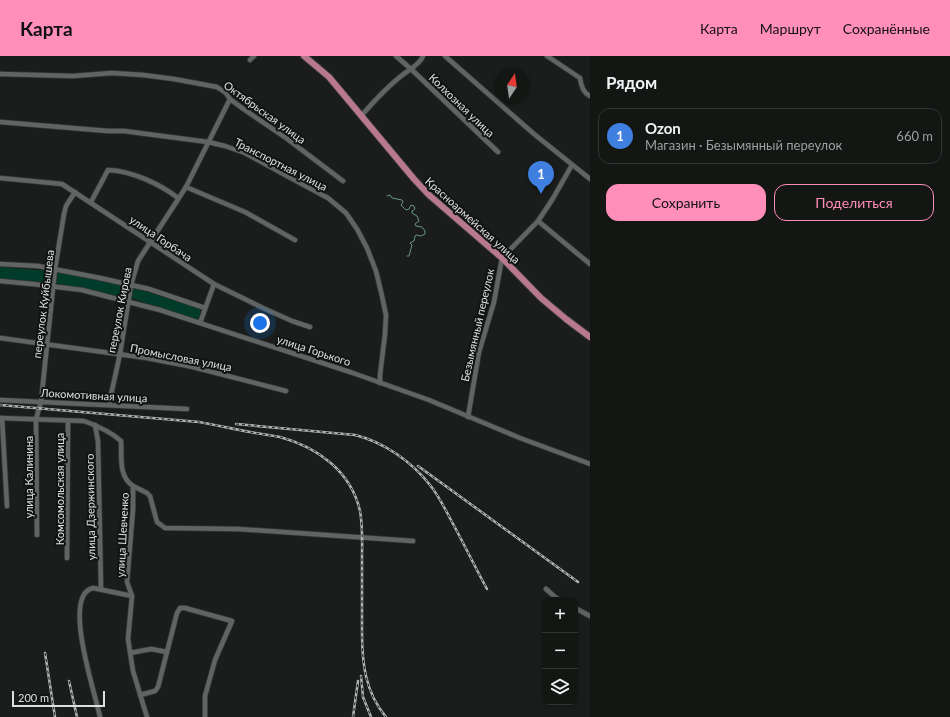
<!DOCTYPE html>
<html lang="ru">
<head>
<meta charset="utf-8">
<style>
	body { margin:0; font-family:Lato,sans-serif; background:#1d1f1d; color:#f1f3f6 }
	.controls { position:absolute; right:12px; bottom:12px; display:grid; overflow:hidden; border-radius:8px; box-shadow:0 2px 6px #0003 }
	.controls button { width:36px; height:36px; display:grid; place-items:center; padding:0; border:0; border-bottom:1px solid #333534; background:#141614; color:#f1f3f6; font:20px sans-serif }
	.compass { position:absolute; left:494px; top:12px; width:36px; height:36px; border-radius:50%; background:#141614; box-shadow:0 2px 6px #0003; rotate:13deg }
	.scale { position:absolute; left:12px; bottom:10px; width:93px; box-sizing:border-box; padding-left:4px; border:2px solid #dee0df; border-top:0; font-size:11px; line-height:14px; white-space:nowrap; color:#dee0df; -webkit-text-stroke:3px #111412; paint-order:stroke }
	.you { position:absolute; left:260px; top:267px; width:14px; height:14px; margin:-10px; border:3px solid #fff; border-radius:50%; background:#1a73e8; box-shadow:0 0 0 6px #1a73e833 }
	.badge { display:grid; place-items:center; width:26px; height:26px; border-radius:50%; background:#ff8eb9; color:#fff; font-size:13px; font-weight:700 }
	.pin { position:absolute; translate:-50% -33px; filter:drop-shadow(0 1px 2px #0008) }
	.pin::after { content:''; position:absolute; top:21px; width:14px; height:12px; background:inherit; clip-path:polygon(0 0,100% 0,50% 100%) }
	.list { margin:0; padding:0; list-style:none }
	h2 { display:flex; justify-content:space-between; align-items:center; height:52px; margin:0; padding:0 16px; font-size:17px }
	h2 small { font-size:13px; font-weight:400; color:#9d9fa0 }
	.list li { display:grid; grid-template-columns:26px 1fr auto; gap:12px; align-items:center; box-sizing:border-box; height:56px; margin:0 8px 8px; padding:0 8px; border:1px solid #333534; border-radius:12px }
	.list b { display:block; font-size:15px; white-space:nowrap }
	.list p { margin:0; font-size:13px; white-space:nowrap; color:#9d9fa0 }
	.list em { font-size:13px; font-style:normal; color:#9d9fa0 }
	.actions { display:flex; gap:8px; padding:12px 16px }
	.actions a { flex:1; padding:9px 0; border:1px solid #ff8eb9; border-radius:12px; text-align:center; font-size:14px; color:#ff8eb9 }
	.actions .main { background:#ff8eb9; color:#111 }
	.icon { flex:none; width:22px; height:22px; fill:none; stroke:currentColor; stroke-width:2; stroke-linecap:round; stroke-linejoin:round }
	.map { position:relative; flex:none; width:590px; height:661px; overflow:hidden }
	header { display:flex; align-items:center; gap:24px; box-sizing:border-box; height:56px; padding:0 20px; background:#ff8eb9; color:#111 }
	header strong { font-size:19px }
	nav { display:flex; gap:22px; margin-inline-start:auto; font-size:14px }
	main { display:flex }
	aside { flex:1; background:#141614 }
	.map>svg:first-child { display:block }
	.green { fill:#013c2b }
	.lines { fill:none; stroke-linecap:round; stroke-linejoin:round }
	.stream { stroke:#669585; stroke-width:1 }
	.minor-casing { stroke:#353736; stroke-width:6 }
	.major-casing { stroke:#353736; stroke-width:8 }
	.minor { stroke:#606462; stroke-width:4.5 }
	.major { stroke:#b77890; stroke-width:6 }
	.rail-casing { stroke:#b1b4b2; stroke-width:2.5 }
	.rail { stroke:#111412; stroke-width:1; stroke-dasharray:3; stroke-linecap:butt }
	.labels { text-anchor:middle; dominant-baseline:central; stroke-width:4; stroke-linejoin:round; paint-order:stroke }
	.street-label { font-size:11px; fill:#dee0df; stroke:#111412 }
</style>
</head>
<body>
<header>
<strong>Карта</strong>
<nav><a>Карта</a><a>Маршрут</a><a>Сохранённые</a></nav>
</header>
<main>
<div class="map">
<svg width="590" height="661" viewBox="0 0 590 661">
	<rect width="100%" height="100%" fill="#1a1d1b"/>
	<g class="green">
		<polygon points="0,211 50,215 53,217 52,226 50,227 0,224"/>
		<polygon points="59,216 126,230 124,242 105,237 56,227 56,217"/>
		<polygon points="135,232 201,253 198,265 131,242 132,233"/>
	</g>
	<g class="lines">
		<polyline class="stream" points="387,140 390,139 392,142 402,144 403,146 401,149 406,154 409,153 411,149 414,150 415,153 412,155 412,157 417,160 419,165 415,168 416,170 422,171 425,175 425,178 421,180 416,179 415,180 414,185 410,187 412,189 409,200 407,200"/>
		<defs>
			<g id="minor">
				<polyline points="396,0 411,13 498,96"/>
				<polyline points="445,0 534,78 590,123"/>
				<path d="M547 0 580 22C581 30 583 37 590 40"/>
				<polyline points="250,4 254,0"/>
				<polyline points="0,18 73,20 112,17 143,19 174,23 217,31 226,37 230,43 242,52 286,82 343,125"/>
				<path d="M362 59C375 44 389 29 405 17 411 13 421 7 423 0"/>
				<polyline points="0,66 108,75 124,75 208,86 225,90 245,97 289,121 328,142 346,157 357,173 367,192 376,215 382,240 386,259 385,278 380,319 380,327"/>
				<polyline points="0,122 62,128 214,228 263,252 292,265 310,271"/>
				<polyline points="186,131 245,156 295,184"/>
				<path d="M91 146 108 114C132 115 160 128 178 142"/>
				<polyline points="538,165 590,208"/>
				<polyline points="0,208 38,210 100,222 149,233 205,252"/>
				<polyline points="0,225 33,228 82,234 160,254 353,317 429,344 520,382 590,408"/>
				<polyline points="200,267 214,228"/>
				<polyline points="0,282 147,302 193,311 286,335"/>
				<polyline points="0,344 187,353"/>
				<polyline points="109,348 120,298 131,229 138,205 186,131 230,43"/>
				<polyline points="468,361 479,296 494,246 502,202 538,165 552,144 572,109"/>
				<path d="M0 362 84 365C98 370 110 375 121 385 122 401 118 420 133 430V453L127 526 132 540"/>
				<polyline points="2,362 7,450"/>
				<polyline points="95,369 98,385 101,533"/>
				<polyline points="133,430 147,437 150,440 157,466 165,472 238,473 413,485"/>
				<polyline points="37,479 36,363 41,346 55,213 64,158 66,150 75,136"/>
				<polyline points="67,502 68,365"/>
				<polyline points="546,533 555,541 560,544"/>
				<polyline points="575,552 590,560"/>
				<polyline points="130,597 151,593 167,596"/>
				<polyline points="140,639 155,635 158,631 177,557 180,552 185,552 232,565 215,604 205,640 205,661"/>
				<path d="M100 661C96 639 61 539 93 532L132 540 128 583 133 615 147 661"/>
			</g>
			<polyline id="major" points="304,0 329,21 414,123 429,139 502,202 541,242 566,263 590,281"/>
		</defs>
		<use href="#minor" class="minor-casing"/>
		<use href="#major" class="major-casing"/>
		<use href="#minor" class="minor"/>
		<use href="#major" class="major"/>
		<defs>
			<g id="rail">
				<path d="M0 349 199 366C216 369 233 373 250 376 260 378 270 379 280 381 317 391 351 415 360 455 363 471 362 487 362 503 362 527 362 552 362 576 362 607 365 636 386 661"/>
				<path d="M236 368 355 379C384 386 412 406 430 429 439 440 445 453 452 466 464 488 475 511 487 533"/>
				<polyline points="418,410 578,526"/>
				<polyline points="45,597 55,661"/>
				<polyline points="361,620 363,641 371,661"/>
				<polyline points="69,625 77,661"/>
				<polyline points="353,661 358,625"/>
			</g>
		</defs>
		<use href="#rail" class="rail-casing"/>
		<use href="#rail" class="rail"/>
	</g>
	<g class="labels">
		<g class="street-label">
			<text transform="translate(462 49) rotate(44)">Колхозная улица</text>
			<text transform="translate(265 56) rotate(36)">Октябрьская улица</text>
			<text transform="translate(281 108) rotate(27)">Транспортная улица</text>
			<text transform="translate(473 164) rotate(42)">Красноармейская улица</text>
			<text transform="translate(161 182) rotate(34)">улица Горбача</text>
			<text transform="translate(43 248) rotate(-83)">переулок Куйбышева</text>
			<text transform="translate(119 254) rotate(-79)">переулок Кирова</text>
			<text transform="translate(477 269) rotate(-77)">Безымянный переулок</text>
			<text transform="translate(314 294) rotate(18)">улица Горького</text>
			<text transform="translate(181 301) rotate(11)">Промысловая улица</text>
			<text transform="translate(94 339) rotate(3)">Локомотивная улица</text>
			<text transform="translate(28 421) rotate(-90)">улица Калинина</text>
			<text transform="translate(59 433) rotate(-90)">Комсомольская улица</text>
			<text transform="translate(90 451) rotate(-91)">улица Дзержинского</text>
			<text transform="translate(122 479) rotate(-87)">улица Шевченко</text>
		</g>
	</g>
</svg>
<div class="controls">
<button>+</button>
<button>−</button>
<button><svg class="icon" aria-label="layers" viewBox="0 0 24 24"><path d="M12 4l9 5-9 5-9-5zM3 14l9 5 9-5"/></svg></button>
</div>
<svg class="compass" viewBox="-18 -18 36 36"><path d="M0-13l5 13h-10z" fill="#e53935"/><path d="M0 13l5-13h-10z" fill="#9d9fa0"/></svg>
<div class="scale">200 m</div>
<div class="you"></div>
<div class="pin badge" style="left:541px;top:138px;background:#3f7fe0">1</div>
</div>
<aside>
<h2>Рядом<small></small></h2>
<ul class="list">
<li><span class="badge" style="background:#3f7fe0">1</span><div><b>Ozon</b><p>Магазин · Безымянный переулок</p></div><em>660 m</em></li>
</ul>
<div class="actions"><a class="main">Сохранить</a><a>Поделиться</a></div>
</aside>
</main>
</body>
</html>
